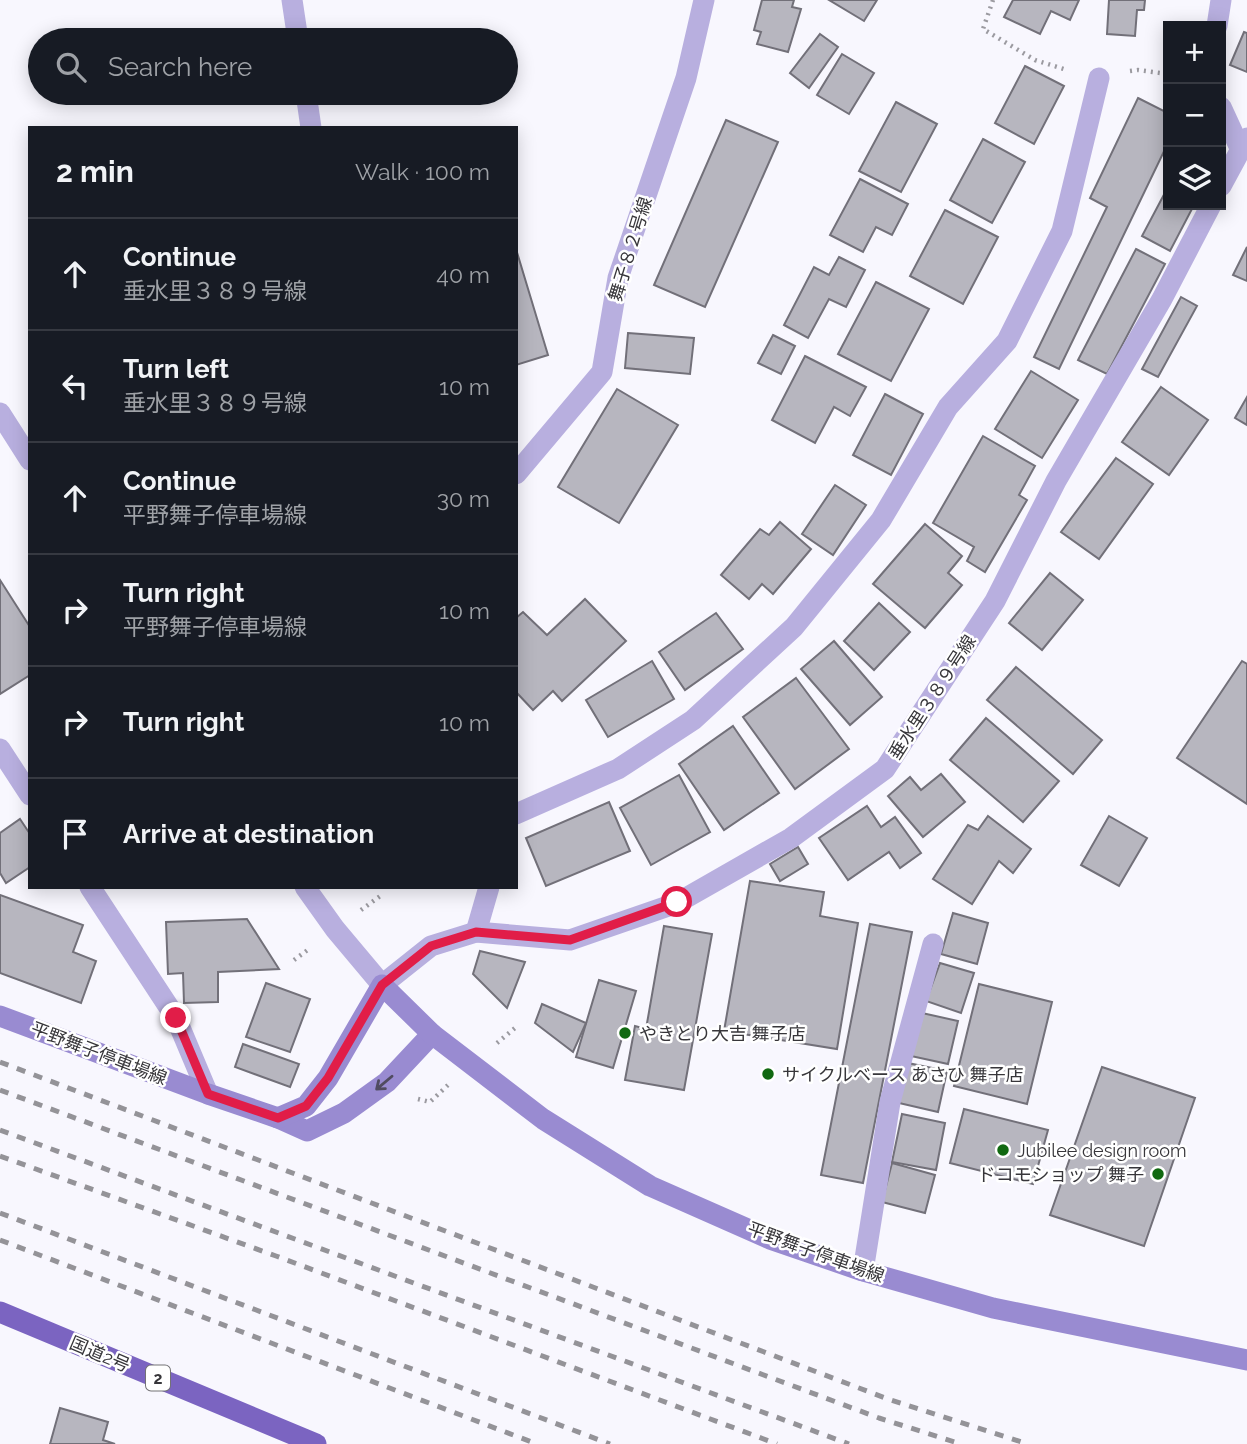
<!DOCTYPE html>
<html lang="en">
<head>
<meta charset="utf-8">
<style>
	body { margin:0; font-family:Raleway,"Noto Sans JP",sans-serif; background:#20242c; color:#f1f3f6 }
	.controls { position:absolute; right:21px; top:21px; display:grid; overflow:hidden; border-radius:0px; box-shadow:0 4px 18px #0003 }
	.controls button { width:63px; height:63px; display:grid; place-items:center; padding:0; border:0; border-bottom:2px solid #363941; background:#171b24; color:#f1f3f6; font:35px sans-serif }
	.stop { position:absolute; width:21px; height:21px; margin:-16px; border:5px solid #e11d48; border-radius:50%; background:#fff }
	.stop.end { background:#e11d48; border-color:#fff; box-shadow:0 2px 7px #0008 }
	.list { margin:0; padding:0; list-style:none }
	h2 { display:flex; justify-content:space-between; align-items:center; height:91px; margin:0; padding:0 28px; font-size:30px }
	h2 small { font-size:23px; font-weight:400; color:#9ea1a6 }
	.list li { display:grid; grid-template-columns:46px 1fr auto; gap:21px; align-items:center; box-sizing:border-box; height:112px; padding:0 28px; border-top:2px solid #363941 }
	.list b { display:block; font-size:26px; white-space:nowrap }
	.list p { margin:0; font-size:23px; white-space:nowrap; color:#9ea1a6 }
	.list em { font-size:23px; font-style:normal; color:#9ea1a6 }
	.icon { flex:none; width:38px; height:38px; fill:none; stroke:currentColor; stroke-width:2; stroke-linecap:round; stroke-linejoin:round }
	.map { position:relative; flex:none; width:1247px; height:1444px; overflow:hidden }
	.search { position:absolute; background:#171b24; box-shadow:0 4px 18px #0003; left:28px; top:28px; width:490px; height:77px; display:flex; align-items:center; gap:18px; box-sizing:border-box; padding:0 24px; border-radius:38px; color:#9ea1a6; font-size:26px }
	.panel { position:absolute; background:#171b24; box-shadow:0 4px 18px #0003; left:28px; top:126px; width:490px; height:763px; border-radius:0px }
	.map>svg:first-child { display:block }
	.building { fill:#b7b6bf; stroke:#727079; stroke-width:2 }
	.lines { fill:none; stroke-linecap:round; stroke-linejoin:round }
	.path { stroke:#9b9aa0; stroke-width:4.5; stroke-dasharray:2 5; stroke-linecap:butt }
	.service { stroke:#b8afdf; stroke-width:21 }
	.minor { stroke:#b8afdf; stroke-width:21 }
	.tertiary { stroke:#b8afdf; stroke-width:21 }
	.secondary { stroke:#998bd1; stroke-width:21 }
	.trunk { stroke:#7b64c1; stroke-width:21 }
	.rail { stroke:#949398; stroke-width:5; stroke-dasharray:9 9; stroke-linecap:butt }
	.oneway { stroke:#504b60 }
	.route { stroke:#e11d48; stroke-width:9 }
	.poi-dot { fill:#116911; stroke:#fff; stroke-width:2.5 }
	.labels { text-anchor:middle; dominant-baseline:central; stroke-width:5; stroke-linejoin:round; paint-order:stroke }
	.shield { fill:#fff; stroke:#737275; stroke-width:2 }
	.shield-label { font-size:16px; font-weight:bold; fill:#37363a }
	.street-label { font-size:18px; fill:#37363a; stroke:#fff }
	.poi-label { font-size:18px; fill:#37363a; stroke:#fff; text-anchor:start }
</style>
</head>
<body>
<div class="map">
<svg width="1247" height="1444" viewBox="0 0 1247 1444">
	<rect width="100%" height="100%" fill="#f8f7fe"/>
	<g class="building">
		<polygon points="762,0 794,0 792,7 801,9 788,52 757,44 761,32 754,30"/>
		<polygon points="829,0 877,0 864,21"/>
		<polygon points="1013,0 1079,0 1070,20 1051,11 1040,34 1004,17"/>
		<polygon points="1109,0 1145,0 1144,10 1137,10 1135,36 1107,34"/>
		<polygon points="1244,32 1247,33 1247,72 1230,65"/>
		<polygon points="820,34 838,47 809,88 790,73"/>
		<polygon points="842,54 874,73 849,114 817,95"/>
		<polygon points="1025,66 1064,86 1034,144 995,123"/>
		<polygon points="1138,98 1168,113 1168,143 1059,369 1034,357 1107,207 1090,198"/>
		<polygon points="896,102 937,124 901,192 859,171"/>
		<polygon points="726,120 778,142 705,307 654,285"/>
		<polygon points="983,139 1025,162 992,223 950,200"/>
		<polygon points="860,179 908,204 892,235 876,227 863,252 830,235"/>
		<polygon points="1168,187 1168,205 1194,205 1170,251 1142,236"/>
		<polygon points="945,210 998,237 963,304 910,276"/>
		<polygon points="1247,247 1247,281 1233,275"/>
		<polygon points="516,249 548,355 516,365"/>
		<polygon points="1136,249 1165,264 1107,374 1078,360"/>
		<polygon points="839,257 865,270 846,307 829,299 808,338 784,325 814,267 829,275"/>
		<polygon points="876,282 929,309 891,381 838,354"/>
		<polygon points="1181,297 1197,306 1158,377 1142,369"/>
		<polygon points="628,333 694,338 690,374 625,368"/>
		<polygon points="773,335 795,346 781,374 758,363"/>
		<polygon points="805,356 866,387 850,416 834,407 815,443 772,420"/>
		<polygon points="1031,371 1078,400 1042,458 995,429"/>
		<polygon points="1161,387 1208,420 1169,475 1122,442"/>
		<polygon points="617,389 678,425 619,523 558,487"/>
		<polygon points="885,394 923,414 891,475 853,455"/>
		<polygon points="1247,397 1247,425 1235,418"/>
		<polygon points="983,436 1035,466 1019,495 1027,500 985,572 967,561 974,547 933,523"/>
		<polygon points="1116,458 1153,484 1099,559 1061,532"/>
		<polygon points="835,485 866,505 833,555 802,534"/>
		<polygon points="780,522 811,549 773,594 762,584 749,599 721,575 760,529 769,535"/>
		<polygon points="925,524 962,556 948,573 962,585 925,628 873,584"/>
		<polygon points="1050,573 1083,600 1042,650 1009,623"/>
		<polygon points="0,580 30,627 30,675 0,694"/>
		<polygon points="585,599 626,641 562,701 553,691 533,710 516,692 516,618 523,612 547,635"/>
		<polygon points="879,603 910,632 874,670 844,641"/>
		<polygon points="716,613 743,649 685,690 659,652"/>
		<polygon points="834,641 882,697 850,725 801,669"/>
		<polygon points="652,661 674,699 608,737 586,700"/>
		<polygon points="1242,661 1247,664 1247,804 1177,758"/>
		<polygon points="1016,667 1102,740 1073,774 987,700"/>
		<polygon points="796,678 849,749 795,789 743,717"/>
		<polygon points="986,718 1059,781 1023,822 950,760"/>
		<polygon points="733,726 779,793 724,830 679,764"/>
		<polygon points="941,774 965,802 923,837 888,796 910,777 921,790"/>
		<polygon points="679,775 710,832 651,865 620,808"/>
		<polygon points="609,802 630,851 546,886 526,838"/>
		<polygon points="867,806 881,827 895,817 921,853 900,868 889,852 848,880 819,838"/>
		<polygon points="988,816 1031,849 1013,873 999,861 972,904 933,879 968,825 978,830"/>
		<polygon points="1109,816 1147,838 1119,886 1081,865"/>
		<polygon points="20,819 30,834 30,867 6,883 0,873 0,833"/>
		<polygon points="798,847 808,864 780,881 770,864"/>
		<polygon points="750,881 824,892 820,916 858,923 837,1049 724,1031"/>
		<polygon points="0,895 83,925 73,952 96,961 81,1003 0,973"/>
		<polygon points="953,913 988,923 977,964 941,954"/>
		<polygon points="247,919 279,969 218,972 218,1002 184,1003 183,973 168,974 166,922"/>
		<polygon points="870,924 912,932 863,1183 821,1175"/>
		<polygon points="664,926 712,934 684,1090 625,1080 635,1026 646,1029"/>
		<polygon points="480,951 525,962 507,1008 473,974"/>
		<polygon points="940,963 974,973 961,1013 926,1001"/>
		<polygon points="599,980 636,991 613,1068 576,1057"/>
		<polygon points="266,983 310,999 290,1052 246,1037"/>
		<polygon points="979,984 1052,1002 1027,1104 954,1086"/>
		<polygon points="542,1004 586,1023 573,1052 535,1023"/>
		<polygon points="922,1013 958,1021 948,1064 911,1056"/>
		<polygon points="243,1044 299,1064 290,1087 235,1067"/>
		<polygon points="908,1063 947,1071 938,1112 899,1103"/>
		<polygon points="1102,1067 1195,1098 1144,1246 1050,1215"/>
		<polygon points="964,1109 1048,1130 1033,1184 950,1163"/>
		<polygon points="902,1114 945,1123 936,1170 892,1162"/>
		<polygon points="892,1163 935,1175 925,1213 882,1202"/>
		<polygon points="60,1408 108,1422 103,1440 115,1444 50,1444"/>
	</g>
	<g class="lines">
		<g class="path">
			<polyline points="993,0 983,29 1035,60 1067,70"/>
			<polyline points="1130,71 1138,70 1168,74"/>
			<polyline points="361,910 383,894"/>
			<polyline points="294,960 309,949"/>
			<polyline points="497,1043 515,1028"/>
			<polyline points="418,1099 430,1102 448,1085"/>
		</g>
		<g class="service">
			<polyline points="292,0 298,40"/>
			<polyline points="306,93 311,128"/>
			<polyline points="863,1271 890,1102 933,944"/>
		</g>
		<g class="minor">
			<polyline points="1217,26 1221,0"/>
			<polyline points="1221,107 1240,148"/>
			<polyline points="1221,186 1247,138"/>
			<polyline points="516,474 602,372 618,278 686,78 704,0"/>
			<polyline points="0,749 30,795"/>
			<polyline points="516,814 618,769 693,720 794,627 881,520 948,407 1007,341 1062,231 1099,78"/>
			<polyline points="90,887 176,1018 208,1094"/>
			<polyline points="476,932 489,887"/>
			<polyline points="382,985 431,946 476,932 570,940 677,903 791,838 885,769 995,601 1056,481 1162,299 1211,205"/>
		</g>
		<g class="tertiary">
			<polyline points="0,413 30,460"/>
			<polyline points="305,887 335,929 382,985"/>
		</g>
		<g class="secondary">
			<polyline points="0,1016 208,1094 278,1118 307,1131 344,1113 387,1082 432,1034"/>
			<polyline points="278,1118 306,1106 328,1078 382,985 432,1034 543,1119 650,1186 770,1239 863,1271 993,1308 1247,1360"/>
		</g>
		<polyline class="trunk" points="0,1312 316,1444"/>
		<g class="rail">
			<polyline points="0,1062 888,1399 1028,1444"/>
			<polyline points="0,1090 879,1418 961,1444"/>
			<polyline points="0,1130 849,1444"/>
			<polyline points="0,1156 276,1256 777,1444"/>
			<polyline points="0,1213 610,1444"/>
			<polyline points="0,1240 537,1444"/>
		</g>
	</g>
	<defs><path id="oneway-shaft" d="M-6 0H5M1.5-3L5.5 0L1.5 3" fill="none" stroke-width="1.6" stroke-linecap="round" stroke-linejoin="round" transform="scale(1.75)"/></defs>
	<use class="oneway" href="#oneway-shaft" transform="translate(384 1083) rotate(140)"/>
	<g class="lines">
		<polyline class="route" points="176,1018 208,1094 278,1118 306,1106 328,1078 382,985 431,946 476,932 570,940 677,902"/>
	</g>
	<g class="poi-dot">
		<circle cx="625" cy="1033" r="7"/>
		<circle cx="768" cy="1074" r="7"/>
		<circle cx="1003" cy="1150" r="7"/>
		<circle cx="1158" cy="1174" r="7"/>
	</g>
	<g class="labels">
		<rect class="shield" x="146" y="1365.5" width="24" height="25" rx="5"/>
		<g class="shield-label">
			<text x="158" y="1378">2</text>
		</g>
		<g class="street-label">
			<text transform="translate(630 249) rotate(-73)">舞子８２号線</text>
			<text transform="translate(932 697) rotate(-57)">垂水里３８９号線</text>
			<text transform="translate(99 1053) rotate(21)">平野舞子停車場線</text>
			<text transform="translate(816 1252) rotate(20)">平野舞子停車場線</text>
			<text transform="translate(100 1354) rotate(23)">国道2号</text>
		</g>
		<g class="poi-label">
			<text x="639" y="1033">やきとり大吉 舞子店</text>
			<text x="782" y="1074">サイクルベース あさひ 舞子店</text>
			<text x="1017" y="1150">Jubilee design room</text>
			<text x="1144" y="1174" text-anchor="end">ドコモショップ 舞子</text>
		</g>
	</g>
</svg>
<div class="controls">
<button>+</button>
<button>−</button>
<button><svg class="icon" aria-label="layers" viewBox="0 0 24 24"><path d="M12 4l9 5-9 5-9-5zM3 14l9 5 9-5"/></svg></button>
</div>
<div class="stop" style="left:677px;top:902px"></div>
<div class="stop end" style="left:176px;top:1018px"></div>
<div class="search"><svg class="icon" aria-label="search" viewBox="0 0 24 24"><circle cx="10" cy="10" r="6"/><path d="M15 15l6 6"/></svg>Search here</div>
<section class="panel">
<h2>2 min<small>Walk · 100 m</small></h2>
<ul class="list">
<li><svg class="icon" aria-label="ahead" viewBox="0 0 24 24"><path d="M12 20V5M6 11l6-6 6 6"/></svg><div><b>Continue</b><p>垂水里３８９号線</p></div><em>40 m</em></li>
<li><svg class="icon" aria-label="left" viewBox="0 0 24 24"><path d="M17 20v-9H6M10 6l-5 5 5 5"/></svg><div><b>Turn left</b><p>垂水里３８９号線</p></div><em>10 m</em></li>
<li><svg class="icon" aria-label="ahead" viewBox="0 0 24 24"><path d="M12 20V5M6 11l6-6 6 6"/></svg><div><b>Continue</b><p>平野舞子停車場線</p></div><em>30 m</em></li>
<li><svg class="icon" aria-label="right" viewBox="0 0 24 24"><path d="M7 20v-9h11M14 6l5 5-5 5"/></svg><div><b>Turn right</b><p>平野舞子停車場線</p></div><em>10 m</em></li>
<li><svg class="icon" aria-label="right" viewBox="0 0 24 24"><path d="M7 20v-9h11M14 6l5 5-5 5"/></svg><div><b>Turn right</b></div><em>10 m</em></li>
<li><svg class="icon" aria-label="arrive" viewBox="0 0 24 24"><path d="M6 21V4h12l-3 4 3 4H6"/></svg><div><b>Arrive at destination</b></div></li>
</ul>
</section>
</div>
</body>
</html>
